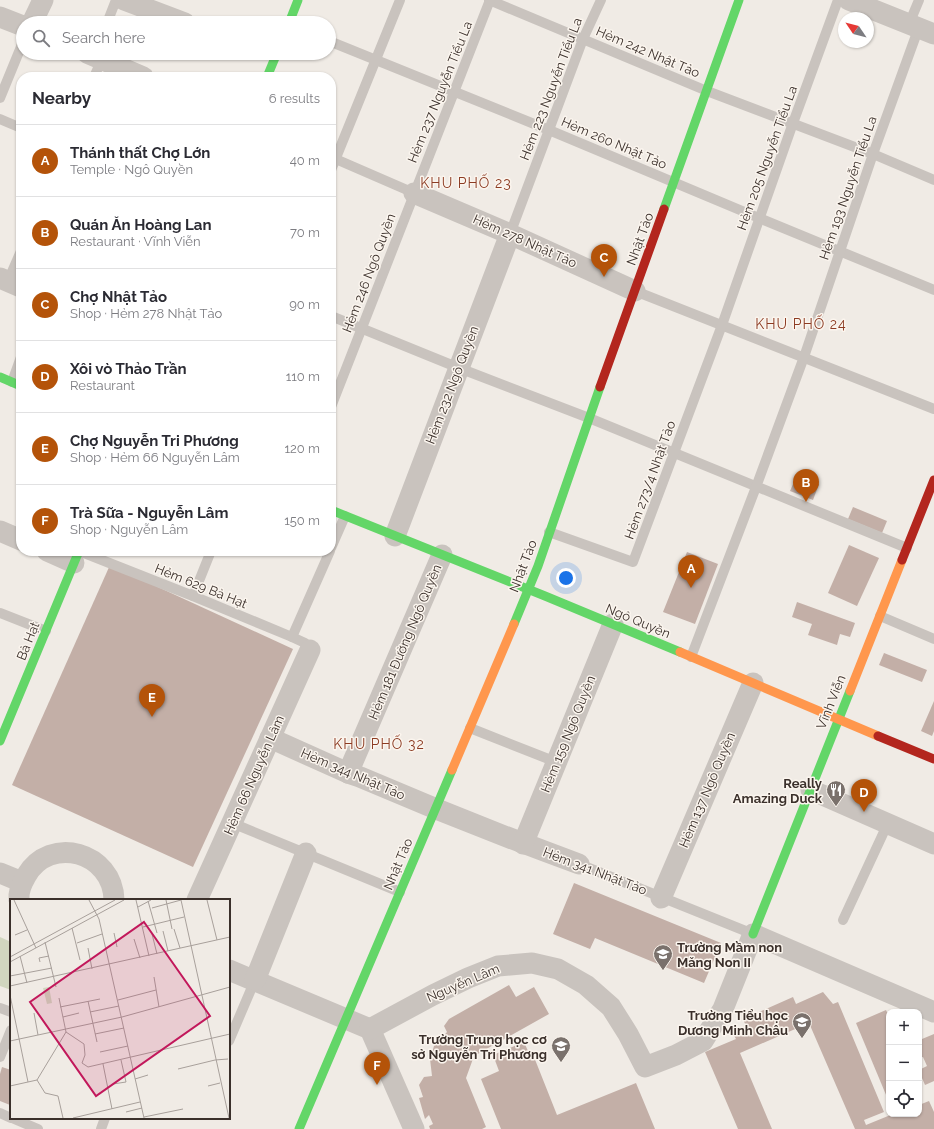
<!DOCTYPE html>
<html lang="en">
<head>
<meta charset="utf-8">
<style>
	body { margin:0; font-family:Raleway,sans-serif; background:#f7f7f7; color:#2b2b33 }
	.controls { position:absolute; right:12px; bottom:12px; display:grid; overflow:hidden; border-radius:8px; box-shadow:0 1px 3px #0004 }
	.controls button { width:36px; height:36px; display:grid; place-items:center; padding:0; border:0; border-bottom:1px solid #e1e1e2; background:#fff; color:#2b2b33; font:20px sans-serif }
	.compass { position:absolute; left:838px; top:12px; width:36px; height:36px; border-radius:50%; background:#fff; box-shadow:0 1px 3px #0004; rotate:305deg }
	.you { position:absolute; left:566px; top:578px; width:14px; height:14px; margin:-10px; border:3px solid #fff; border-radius:50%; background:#1a73e8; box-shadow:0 0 0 6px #1a73e833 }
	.badge { display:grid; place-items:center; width:26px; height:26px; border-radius:50%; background:#b45309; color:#fff; font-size:13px; font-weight:700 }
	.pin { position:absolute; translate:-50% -33px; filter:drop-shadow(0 1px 2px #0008) }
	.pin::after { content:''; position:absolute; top:21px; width:14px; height:12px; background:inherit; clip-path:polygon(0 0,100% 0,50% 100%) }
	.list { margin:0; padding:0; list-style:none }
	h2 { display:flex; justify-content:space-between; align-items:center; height:52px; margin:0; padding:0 16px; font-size:17px }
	h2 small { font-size:13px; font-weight:400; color:#7c7c81 }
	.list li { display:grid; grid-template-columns:26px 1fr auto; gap:12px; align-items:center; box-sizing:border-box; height:72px; padding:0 16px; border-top:1px solid #e1e1e2 }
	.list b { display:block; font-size:15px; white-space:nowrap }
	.list p { margin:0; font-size:13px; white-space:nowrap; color:#7c7c81 }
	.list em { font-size:13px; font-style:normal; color:#7c7c81 }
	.icon { flex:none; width:22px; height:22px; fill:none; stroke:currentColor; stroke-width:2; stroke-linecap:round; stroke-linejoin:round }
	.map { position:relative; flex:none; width:934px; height:1129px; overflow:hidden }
	.search { position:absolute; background:#fff; box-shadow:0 1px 3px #0004; left:16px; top:16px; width:320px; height:44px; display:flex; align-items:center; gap:10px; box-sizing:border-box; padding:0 14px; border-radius:22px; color:#7c7c81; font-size:15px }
	.panel { position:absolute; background:#fff; box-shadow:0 1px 3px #0004; left:16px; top:72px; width:320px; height:484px; border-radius:16px }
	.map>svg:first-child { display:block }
	.green { fill:#d1d6bf }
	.building { fill:#c3afa7 }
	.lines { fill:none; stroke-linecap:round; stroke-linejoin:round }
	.lane { stroke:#c9c3be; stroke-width:10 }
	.street { stroke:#c9c3be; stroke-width:21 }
	.fast { stroke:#63d668; stroke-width:9 }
	.slow { stroke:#ff974d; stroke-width:9 }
	.jam { stroke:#b3261e; stroke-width:9 }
	.labels { text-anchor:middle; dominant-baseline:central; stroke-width:3; stroke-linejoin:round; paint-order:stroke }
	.street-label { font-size:13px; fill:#3b302b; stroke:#fbf5ee }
	.poi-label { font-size:13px; font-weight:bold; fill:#3b302b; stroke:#fbf5ee; text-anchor:end }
	.neighbourhood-label { font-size:14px; letter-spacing:1px; fill:#8c3b22; stroke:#fbf5ee }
	.inset-road { fill:none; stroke:#a8a09b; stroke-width:1 }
	.view { fill:#c2185b; fill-opacity:0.15; stroke:#c2185b; stroke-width:2 }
	.inset-edge { fill:none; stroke:#3b302b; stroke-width:2 }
</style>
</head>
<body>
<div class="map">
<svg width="934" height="1129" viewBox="0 0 934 1129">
	<rect width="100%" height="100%" fill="#f0ebe5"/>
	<polygon class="green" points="0,937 11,942 11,990 0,986"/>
	<g class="building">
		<polygon points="797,475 819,484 813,500 790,491"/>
		<polygon points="853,507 887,521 882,533 848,519"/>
		<polygon points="849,545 879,558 857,606 828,593"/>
		<polygon points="687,552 718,564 695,624 663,612"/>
		<polygon points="110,565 293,649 193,867 12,785"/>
		<polygon points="797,602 855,623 850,637 840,634 837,645 808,635 812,624 792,617"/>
		<polygon points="884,653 927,670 922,682 879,665"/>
		<polygon points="934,701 934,731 932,736 921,731"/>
		<polygon points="574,883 721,943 704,983 595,938 590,949 553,934"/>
		<polygon points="509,985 516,997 534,987 549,1014 474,1056 466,1078 486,1127 482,1129 430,1129 429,1126 433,1124 429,1115 425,1119 419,1098 423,1097 419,1085 424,1077 432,1076 430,1059 434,1046 447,1032 444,1026 449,1019"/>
		<polygon points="823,992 833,1004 838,1002 884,1112 864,1120 866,1125 893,1114 919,1114 919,1105 929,1101 934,1112 934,1129 855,1129 809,1023 740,1053 772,1129 738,1129 705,1052 736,1039 732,1032 746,1026 743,1019 793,997 796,1004"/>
		<polygon points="886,1010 889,1017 889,1102 856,1023"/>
		<polygon points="919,1032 922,1039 934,1034 934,1081 925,1085 919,1071 919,1070 927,1066 923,1057 919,1058"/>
		<polygon points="524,1042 531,1058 534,1057 557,1115 636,1083 655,1129 501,1129 481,1079 499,1071 493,1055"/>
		<polygon points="2,1067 11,1070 11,1102 10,1105 0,1101 0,1074"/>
	</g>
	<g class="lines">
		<g class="lane">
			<polyline points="489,0 707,91 873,154 934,180"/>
			<polyline points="107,23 116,0"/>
			<polyline points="909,24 919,0"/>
			<polyline points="329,41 549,130 759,218 934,290"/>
			<polyline points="94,77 102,59"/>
			<polyline points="0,98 23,42"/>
			<polyline points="0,119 21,128"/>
			<polyline points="331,157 414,193"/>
			<polyline points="331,170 400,0"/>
			<polyline points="510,234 583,39 601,0"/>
			<polyline points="8,281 21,251"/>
			<polyline points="635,291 934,409"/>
			<polyline points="331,316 459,368 589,418 907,548"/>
			<polyline points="12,382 21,357"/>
			<polyline points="331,407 490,0"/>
			<polyline points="549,532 633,562 722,325 793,123 838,0"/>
			<polyline points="331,548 345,516"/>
			<polyline points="79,551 193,596 292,637 305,643 310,650"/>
			<polyline points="193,596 211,551"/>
			<polyline points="0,613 46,631"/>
			<polyline points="880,616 934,639"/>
			<polyline points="292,637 330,551"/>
			<polyline points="691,657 756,487 804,357 873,154 919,27"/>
			<polyline points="470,728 556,762"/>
			<polyline points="232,823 400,892"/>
			<polyline points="579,864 753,934"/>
			<polyline points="843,920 888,823"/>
			<polyline points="0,1008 11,1012"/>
			<polyline points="229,1041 255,980"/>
			<polyline points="0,1057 11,1030"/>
			<polyline points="0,1113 11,1118"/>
			<polyline points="12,1118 38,1129"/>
			<polyline points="101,1129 105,1118"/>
		</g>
		<g class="street">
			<polyline points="124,0 185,23"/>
			<polyline points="849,0 934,34"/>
			<polyline points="0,17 23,26"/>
			<polyline points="32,23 43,0"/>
			<polyline points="87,53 143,77"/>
			<polyline points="414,193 510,234 635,291"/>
			<polyline points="0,278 21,287"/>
			<polyline points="0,531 21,540"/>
			<polyline points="395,536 510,234"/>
			<polyline points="47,551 74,563"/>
			<path d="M270 738 348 773 360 777C432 808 505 837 579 864"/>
			<polyline points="348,773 442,555"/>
			<polyline points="811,790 934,844"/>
			<polyline points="523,844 613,624"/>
			<polyline points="0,873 22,882"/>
			<polyline points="661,898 753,683"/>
			<path d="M19 900C18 892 22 883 26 876 50 834 113 852 114 900"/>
			<polyline points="197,900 310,650"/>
			<polyline points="229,970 370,1029 414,1129"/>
			<polyline points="255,980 306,853"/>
			<polyline points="370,1029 433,995 468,978 498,966 532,963 558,969 586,985 611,1007 628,1034 645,1067 676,1055 703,1041 723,1009 753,934 934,1012"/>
		</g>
		<g class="fast">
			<polyline points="289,23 298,0"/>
			<polyline points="267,77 277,53"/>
			<polyline points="664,209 739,0"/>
			<polyline points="0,377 21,386"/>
			<polyline points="331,510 545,596 680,652"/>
			<polyline points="514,624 538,566 600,387"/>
			<polyline points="0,741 79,551"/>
			<polyline points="753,934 850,691"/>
			<polyline points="299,1129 452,770"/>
		</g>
		<g class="slow">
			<polyline points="680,652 878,736"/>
			<polyline points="850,691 902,560"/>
			<polyline points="452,770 514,624"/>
		</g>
		<g class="jam">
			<polyline points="600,387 664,209"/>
			<polyline points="902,560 934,480"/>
			<polyline points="878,736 934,759"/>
		</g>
	</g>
	<defs>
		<symbol id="restaurant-pin" viewBox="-11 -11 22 30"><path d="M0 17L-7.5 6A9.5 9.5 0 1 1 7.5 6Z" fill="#7a716c" stroke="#fbf5ee"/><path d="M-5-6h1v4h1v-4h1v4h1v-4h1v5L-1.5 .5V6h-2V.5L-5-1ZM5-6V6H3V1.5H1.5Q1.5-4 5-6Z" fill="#fff"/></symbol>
		<symbol id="school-pin" viewBox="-11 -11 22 30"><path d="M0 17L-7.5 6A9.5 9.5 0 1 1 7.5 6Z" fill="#7a716c" stroke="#fbf5ee"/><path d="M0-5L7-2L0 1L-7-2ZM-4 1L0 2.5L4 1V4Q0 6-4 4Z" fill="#fff"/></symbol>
	</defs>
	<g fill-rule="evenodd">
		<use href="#restaurant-pin" x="825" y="779" width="22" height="30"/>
		<use href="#school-pin" x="652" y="943" width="22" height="30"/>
		<use href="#school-pin" x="791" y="1011" width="22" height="30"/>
		<use href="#school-pin" x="550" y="1035" width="22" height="30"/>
	</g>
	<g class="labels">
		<g class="street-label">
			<text transform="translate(648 52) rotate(23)">Hẻm 242 Nhật Tảo</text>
			<text transform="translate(551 89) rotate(-69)">Hẻm 223 Nguyễn Tiểu La</text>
			<text transform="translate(440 92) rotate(-68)">Hẻm 237 Nguyễn Tiểu La</text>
			<text transform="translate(614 143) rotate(23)">Hẻm 260 Nhật Tảo</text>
			<text transform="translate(767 158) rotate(-70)">Hẻm 205 Nguyễn Tiểu La</text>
			<text transform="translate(848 188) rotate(-71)">Hẻm 193 Nguyễn Tiểu La</text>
			<text transform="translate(640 239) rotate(-70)">Nhật Tảo</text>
			<text transform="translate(525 241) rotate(24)">Hẻm 278 Nhật Tảo</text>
			<text transform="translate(369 273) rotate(-69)">Hẻm 246 Ngô Quyền</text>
			<text transform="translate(452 385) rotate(-69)">Hẻm 232 Ngô Quyền</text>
			<text transform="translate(650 480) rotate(-70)">Hẻm 273/4 Nhật Tảo</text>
			<text transform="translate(523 566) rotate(-69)">Nhật Tảo</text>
			<text transform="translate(201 586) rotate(22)">Hẻm 629 Bà Hạt</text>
			<text transform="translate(638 621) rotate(23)">Ngô Quyền</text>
			<text transform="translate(28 641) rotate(-68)">Bà Hạt</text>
			<text transform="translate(405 642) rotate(-67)">Hẻm 181 Đường Ngô Quyền</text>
			<text transform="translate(831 702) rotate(-68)">Vĩnh Viễn</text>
			<text transform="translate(568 734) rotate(-68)">Hẻm 159 Ngô Quyền</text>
			<text transform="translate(353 774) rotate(23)">Hẻm 344 Nhật Tảo</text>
			<text transform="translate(254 775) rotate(-66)">Hẻm 66 Nguyễn Lâm</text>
			<text transform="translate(707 790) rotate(-67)">Hẻm 137 Ngô Quyền</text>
			<text transform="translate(398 864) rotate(-67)">Nhật Tảo</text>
			<text transform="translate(595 871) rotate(21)">Hẻm 341 Nhật Tảo</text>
			<text transform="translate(463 983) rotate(-23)">Nguyễn Lâm</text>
		</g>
		<g class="poi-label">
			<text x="822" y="783">Really<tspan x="822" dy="15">Amazing Duck</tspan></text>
			<text x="677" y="947" text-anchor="start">Trường Mầm non<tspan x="677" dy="15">Măng Non II</tspan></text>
			<text x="788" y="1015">Trường Tiểu học<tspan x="788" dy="15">Dương Minh Châu</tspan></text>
			<text x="547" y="1039">Trường Trung học cơ<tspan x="547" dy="15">sở Nguyễn Tri Phương</tspan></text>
		</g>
		<g class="neighbourhood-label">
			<text x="466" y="183">KHU PHỐ 23</text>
			<text x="801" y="324">KHU PHỐ 24</text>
			<text x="379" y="744">KHU PHỐ 32</text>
		</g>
	</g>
	<g transform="translate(10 899)">
		<rect width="220" height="220" fill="#f0ebe5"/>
		<path d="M39 88 42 104 37 105 33 89Z" fill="#d1d6bf"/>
		<path class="inset-road" d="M4 1 26 49M79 1 89 20 134 219M126 1 139 57M156 1 162 30M171 1 219 219M197 1 207 41M138 2 147 34M128 8 141 1M142 9 171 1M133 28 174 18M62 29 70 61M164 30 170 49M153 32 158 52M104 34 107 48M142 35 147 55M5 36 17 31M124 40 130 59M35 43 46 88M67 44 92 35M78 49 82 70M10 57 17 84M0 58 105 1M0 63 114 1M30 63 29 59 39 57M0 77 42 69M144 78 149 108M0 87 220 38M0 96 18 183M49 99 56 133 27 181 35 194 48 197 53 219M108 101 146 91M78 102 87 143M50 108 90 100M80 113 109 107M24 114 28 136M53 118 69 114M56 133 74 145 75 156 72 164 78 168 220 135M85 135 114 129M0 142 112 118 220 88M90 153 118 147M93 165 102 210M168 170 205 161 218 160M125 180 138 176M103 185 116 183 111 161M0 187 27 181M198 187 210 184M116 213 132 209M134 218 173 210M63 219 130 203"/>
		<path class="view" d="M134 23 200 117 86 197 20 103Z"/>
		<rect width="220" height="220" class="inset-edge"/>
	</g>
</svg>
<div class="controls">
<button>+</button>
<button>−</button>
<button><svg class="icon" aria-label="locate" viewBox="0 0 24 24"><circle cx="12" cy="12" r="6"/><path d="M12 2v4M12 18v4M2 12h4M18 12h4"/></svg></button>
</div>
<svg class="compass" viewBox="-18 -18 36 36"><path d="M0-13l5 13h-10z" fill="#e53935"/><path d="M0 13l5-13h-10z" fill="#7c7c81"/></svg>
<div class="you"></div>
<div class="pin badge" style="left:691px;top:588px">A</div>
<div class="pin badge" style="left:806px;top:502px">B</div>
<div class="pin badge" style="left:604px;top:277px">C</div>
<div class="pin badge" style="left:864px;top:812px">D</div>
<div class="pin badge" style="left:152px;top:717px">E</div>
<div class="pin badge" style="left:377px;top:1085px">F</div>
<div class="search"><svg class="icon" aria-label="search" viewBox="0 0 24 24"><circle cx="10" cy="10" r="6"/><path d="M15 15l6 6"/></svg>Search here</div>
<section class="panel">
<h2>Nearby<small>6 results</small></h2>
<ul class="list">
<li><span class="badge">A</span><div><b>Thánh thất Chợ Lớn</b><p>Temple · Ngô Quyền</p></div><em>40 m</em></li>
<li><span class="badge">B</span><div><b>Quán Ăn Hoàng Lan</b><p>Restaurant · Vĩnh Viễn</p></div><em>70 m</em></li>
<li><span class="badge">C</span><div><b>Chợ Nhật Tảo</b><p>Shop · Hẻm 278 Nhật Tảo</p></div><em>90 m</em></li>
<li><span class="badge">D</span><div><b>Xôi vò Thảo Trần</b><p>Restaurant</p></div><em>110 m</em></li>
<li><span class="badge">E</span><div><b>Chợ Nguyễn Tri Phương</b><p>Shop · Hẻm 66 Nguyễn Lâm</p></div><em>120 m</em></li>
<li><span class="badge">F</span><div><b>Trà Sữa - Nguyễn Lâm</b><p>Shop · Nguyễn Lâm</p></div><em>150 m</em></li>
</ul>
</section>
</div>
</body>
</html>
